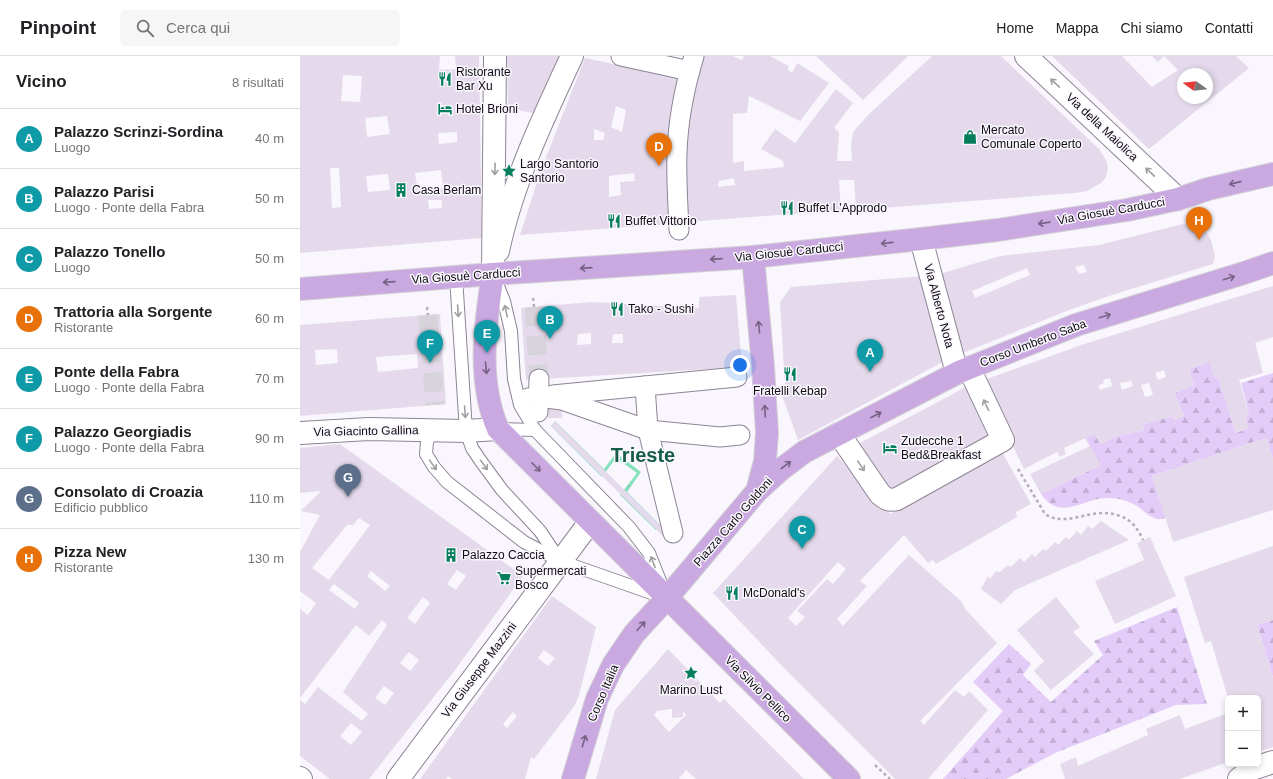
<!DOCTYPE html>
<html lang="it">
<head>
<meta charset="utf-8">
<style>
	body { margin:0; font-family:Arial,sans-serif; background:#f6f6f6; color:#202124 }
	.controls { position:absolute; right:12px; bottom:12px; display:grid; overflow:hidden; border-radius:6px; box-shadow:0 2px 6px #0003 }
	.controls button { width:36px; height:36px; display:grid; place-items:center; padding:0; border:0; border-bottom:1px solid #e0e0e0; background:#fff; color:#202124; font:20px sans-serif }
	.compass { position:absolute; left:877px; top:12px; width:36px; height:36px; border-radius:50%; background:#fff; box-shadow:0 2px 6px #0003; rotate:285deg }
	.you { position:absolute; left:440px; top:309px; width:14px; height:14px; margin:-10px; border:3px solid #fff; border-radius:50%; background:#1a73e8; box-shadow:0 0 0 6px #1a73e833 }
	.badge { display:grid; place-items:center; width:26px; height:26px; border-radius:50%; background:#7c3aed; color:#fff; font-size:13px; font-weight:700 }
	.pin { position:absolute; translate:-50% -33px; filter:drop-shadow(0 1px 2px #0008) }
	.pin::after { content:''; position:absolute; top:21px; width:14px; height:12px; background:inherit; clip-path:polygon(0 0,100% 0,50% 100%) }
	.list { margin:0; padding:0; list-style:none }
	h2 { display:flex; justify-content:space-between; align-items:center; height:52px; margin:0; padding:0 16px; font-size:17px }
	h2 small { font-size:13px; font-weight:400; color:#757577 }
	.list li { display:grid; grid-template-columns:26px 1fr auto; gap:12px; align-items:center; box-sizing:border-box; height:60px; padding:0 16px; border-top:1px solid #e0e0e0 }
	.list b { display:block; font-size:15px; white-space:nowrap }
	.list p { margin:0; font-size:13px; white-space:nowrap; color:#757577 }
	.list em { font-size:13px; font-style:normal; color:#757577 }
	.icon { flex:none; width:22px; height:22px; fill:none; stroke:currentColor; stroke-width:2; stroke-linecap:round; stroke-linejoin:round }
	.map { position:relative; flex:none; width:973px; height:723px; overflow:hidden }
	header { display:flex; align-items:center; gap:24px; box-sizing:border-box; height:56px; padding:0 20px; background:#fff; border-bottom:1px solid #e0e0e0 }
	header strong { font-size:19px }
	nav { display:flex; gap:22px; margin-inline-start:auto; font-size:14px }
	.search { width:280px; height:36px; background:#f6f6f6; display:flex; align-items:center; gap:10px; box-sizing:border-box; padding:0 14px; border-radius:6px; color:#757577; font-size:15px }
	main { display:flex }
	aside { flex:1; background:#fff }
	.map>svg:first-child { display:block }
	.forest { fill:url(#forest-firs) }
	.water { fill:url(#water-ripples) }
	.building { fill:#e4daec; fill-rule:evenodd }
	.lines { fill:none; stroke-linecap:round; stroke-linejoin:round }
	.pedestrian-tunnel { stroke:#d7d3da; stroke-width:19; stroke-dasharray:19 10; stroke-linecap:butt }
	.service-casing { stroke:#8d8495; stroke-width:14 }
	.pedestrian-casing { stroke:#8d8495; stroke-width:21 }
	.minor-casing { stroke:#8d8495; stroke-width:24 }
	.tertiary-casing { stroke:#8d8495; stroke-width:24 }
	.secondary-casing { stroke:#8d8495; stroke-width:24 }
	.primary-casing { stroke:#d4d3d5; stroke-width:24 }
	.path { stroke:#b2aeb5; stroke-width:2.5; stroke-dasharray:3 3; stroke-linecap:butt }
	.service { stroke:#fff; stroke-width:12 }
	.pedestrian { stroke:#fff; stroke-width:19 }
	.minor { stroke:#fff; stroke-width:22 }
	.tertiary { stroke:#fff; stroke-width:22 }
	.secondary { stroke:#fff; stroke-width:22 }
	.primary { stroke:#caa9e1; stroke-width:22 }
	.oneway { stroke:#9f9ea1 }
	.oneway2 { stroke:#766284 }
	.labels { text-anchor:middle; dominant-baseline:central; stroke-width:3; stroke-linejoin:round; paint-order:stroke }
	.poi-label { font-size:12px; fill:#100c13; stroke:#faf6fd; text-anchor:start }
	.street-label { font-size:12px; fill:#100c13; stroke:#faf6fd }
	.town-label { font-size:20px; font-weight:bold; fill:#155d45; stroke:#faf6fd }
</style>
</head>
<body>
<header>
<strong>Pinpoint</strong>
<div class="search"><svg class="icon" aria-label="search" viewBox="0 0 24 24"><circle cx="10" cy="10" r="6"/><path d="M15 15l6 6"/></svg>Cerca qui</div>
<nav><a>Home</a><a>Mappa</a><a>Chi siamo</a><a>Contatti</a></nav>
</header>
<main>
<aside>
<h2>Vicino<small>8 risultati</small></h2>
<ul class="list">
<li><span class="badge" style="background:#0f9aa8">A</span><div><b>Palazzo Scrinzi-Sordina</b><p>Luogo</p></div><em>40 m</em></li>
<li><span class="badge" style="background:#0f9aa8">B</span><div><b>Palazzo Parisi</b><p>Luogo · Ponte della Fabra</p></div><em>50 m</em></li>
<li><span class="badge" style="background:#0f9aa8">C</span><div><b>Palazzo Tonello</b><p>Luogo</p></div><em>50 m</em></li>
<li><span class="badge" style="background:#e8710a">D</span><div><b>Trattoria alla Sorgente</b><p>Ristorante</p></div><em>60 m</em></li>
<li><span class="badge" style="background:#0f9aa8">E</span><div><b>Ponte della Fabra</b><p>Luogo · Ponte della Fabra</p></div><em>70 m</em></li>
<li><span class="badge" style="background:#0f9aa8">F</span><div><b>Palazzo Georgiadis</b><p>Luogo · Ponte della Fabra</p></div><em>90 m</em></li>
<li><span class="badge" style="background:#5c6f8a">G</span><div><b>Consolato di Croazia</b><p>Edificio pubblico</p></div><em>110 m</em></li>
<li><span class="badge" style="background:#e8710a">H</span><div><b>Pizza New</b><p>Ristorante</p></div><em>130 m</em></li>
</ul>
</aside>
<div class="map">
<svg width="973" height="723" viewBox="0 0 973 723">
	<defs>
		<pattern id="forest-firs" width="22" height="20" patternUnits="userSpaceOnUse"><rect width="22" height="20" fill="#e4ccf8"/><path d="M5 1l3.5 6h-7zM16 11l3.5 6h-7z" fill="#c3aed4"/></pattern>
		<pattern id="water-ripples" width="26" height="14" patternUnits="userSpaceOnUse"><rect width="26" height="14" fill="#87e1bd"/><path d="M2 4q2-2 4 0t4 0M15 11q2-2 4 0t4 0" fill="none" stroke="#74c0a2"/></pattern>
	</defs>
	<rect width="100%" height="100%" fill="#faf6fd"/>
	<g class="forest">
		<path d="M910 306 915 322 918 321 936 377 948 372 945 360 949 358 941 327 973 317V403L966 382 852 420 866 462C861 463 858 464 854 462 849 460 845 456 841 453 833 446 820 442 809 442 783 441 761 467 741 438L801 409 785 382 795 378 800 388 817 380 844 374 843 368 873 360 875 364 884 360 874 337 894 329 889 313Z"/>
		<polygon points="877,551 907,648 876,649 755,697 706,723 643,723 703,655 673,626 709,588 731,608 723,619 751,646 803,599 794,585"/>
		<polygon points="973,564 973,622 957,569"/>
	</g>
	<polygon class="water" points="255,365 304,413 316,397 341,416 327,436 360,469 356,474 320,439 337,417 316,402 302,421 251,370"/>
	<g class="building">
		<path d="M0 0H140L139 14 156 13 155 0H179L182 182 0 197ZM43 19 62 20 60 46 41 45ZM87 60 90 78 67 81 65 62ZM157 76V86L139 88 138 77ZM30 112H39L41 151 32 152ZM141 114 143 132 118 135 115 117ZM88 118 90 134 68 136 66 120ZM128 144H142V152L129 153Z"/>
		<polygon points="207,0 259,0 233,57 208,52"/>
		<path d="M401 0H432L442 4 444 0H470L489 10 488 13 492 17 497 7 529 27 500 65 449 40 447 57 433 58V107L444 105V115L484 111 483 105 461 93 475 73 495 87 536 33 553 47 534 72 539 76 537 105H552L551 89 553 76 568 59 632 0H701L799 93 807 106 808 112 806 121 801 127 787 135 775 137 556 154 554 124H539L541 154 387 166 385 67ZM434 122 435 129 418 131 419 125Z"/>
		<polygon points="516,0 608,0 563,44"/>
		<path d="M752 0H822L852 31 878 14 864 0 858 6 852 0H936L949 12 849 93ZM883 18H907V42H883Z"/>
		<path d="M285 2 384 23 367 94 372 168 220 179 241 114ZM316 50 326 54 322 76 311 71ZM294 73 305 77 303 84H294ZM334 117 335 125 320 126 321 139 309 141V120Z"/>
		<path d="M895 165 904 172 911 184 915 199 913 208 815 238 769 254 658 299 636 219 700 200 799 189ZM784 209 787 216 779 218 775 211ZM727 212 730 219 675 242 672 235Z"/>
		<polygon points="622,220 648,303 498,384 479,331 485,329 480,246 491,231"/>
		<path d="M973 230V281L955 287 963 317 939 324 949 358 945 360 949 372 936 377 918 321 915 322 910 306 889 313 894 329 874 337 884 360 875 364 873 360 843 368 844 374 817 380 800 388 795 378 764 392 766 398 760 401 757 396 724 413 681 325 781 289ZM864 314 866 321 858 324 855 317ZM810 322 812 330 800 334 798 330 804 327 803 324ZM831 325 833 330 822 334 820 327ZM849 327 853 339 845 341 841 329Z"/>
		<path d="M436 239 442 311 226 324 221 252 291 246 399 252V241ZM291 277V288L277 289 278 278ZM313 278H323V287H312Z"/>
		<path d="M140 258 146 348 0 360V269ZM37 293 38 307 16 309 15 294ZM117 298 118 312 78 316 76 301Z"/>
		<polygon points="670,329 695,378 585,436 560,387"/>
		<polygon points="248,351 262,352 262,362 247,362"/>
		<polygon points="255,365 371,480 368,485 251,370"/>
		<polygon points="966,382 973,403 973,454 873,486 852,420"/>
		<path d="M40 388 223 520 155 614 69 723H30L0 700V644L5 648 18 631 62 665 68 658 43 636 87 569 82 564 69 580 56 569 0 642V553L8 559 16 547 0 535V496L20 459 1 455 21 435 0 437V392ZM59 462 70 469 29 524 12 512 47 469H53ZM157 514 166 520 156 534 147 528ZM71 515 90 530 85 535 67 520ZM34 528 59 547 55 553 29 534ZM123 541 130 547 115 568 107 562ZM109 596 119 604 110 615 100 607ZM84 630 94 637 85 649 75 642ZM51 667 62 676 51 689 40 680Z"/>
		<polygon points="790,390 801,409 741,438 730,418"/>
		<path d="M702 396 731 448 716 456 717 461 636 508 633 504 628 507 604 479 560 525 567 530 537 563 543 570 609 499 661 545 666 554 697 587 620 665 624 669 655 634 664 641 669 635 688 654 628 723H595L484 612 413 537 537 400 590 458ZM538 506 546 513 533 528 527 523 497 555 505 561 496 570 488 562Z"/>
		<polygon points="801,465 829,484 715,534 701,548 681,533 688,520 690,523 696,515 700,516 708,509 711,511 720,502 724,506 732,498 735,501 743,493 746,495 755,486 758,489 766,481 769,484 777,475 781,479 788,470 792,473"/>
		<polygon points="850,481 876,540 815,568 795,525 844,504 837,487"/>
		<polygon points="973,490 973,564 957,569 973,622 973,691 958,696 958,642 928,642 911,585 905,587 884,521"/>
		<path d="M252 540 296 571 279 639 275 649 234 703 231 701 225 723H152L148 720 146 723H120ZM244 594 255 602 248 610 238 602ZM213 656 217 660 207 672 203 668Z"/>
		<polygon points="756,541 780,571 773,576 794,598 751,634 734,615 744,605 717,574"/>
		<path d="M368 593 420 647 424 643 504 723H396L386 714 379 723H296L315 654ZM372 653V662L383 661V655L386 659 369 676 354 659 357 655Z"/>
		<polygon points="928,644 928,653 925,645"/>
		<polygon points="928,657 928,706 880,723 765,723 760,708 776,701 778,710 848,679 846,673 880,659 885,673"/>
	</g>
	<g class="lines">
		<g class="pedestrian-tunnel">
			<polyline points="234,251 239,323"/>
			<polyline points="128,259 135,349"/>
		</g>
		<defs>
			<g id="service">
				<polyline points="156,221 166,375 172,392 180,404 202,434 240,475 260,505"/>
				<polyline points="195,223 204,245 211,275 214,323 220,349 235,374 329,471 349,497 362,530"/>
				<polyline points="198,373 235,374"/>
				<polyline points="132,374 127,386 126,398 134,411 147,426 224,486 260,505 360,540"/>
			</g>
			<g id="pedestrian">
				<polyline points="321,0 390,15"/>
				<path d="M379 174C378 148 376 122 377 97 378 65 385 30 394 0"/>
				<polyline points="345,330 348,374 373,477"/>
				<polyline points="253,339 437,321"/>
				<polyline points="228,342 239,341 262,344 348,374 420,381 440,379"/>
				<polyline points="238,356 239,323"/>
			</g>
			<g id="minor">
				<polyline points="726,0 878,143"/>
				<polyline points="621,183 657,317"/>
				<path d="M198 195C212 128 243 62 272 0"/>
				<polyline points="0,377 69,373 166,375 198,373"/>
				<path d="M539 378 580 438C586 443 589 445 597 443L703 384 669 312"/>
				<polyline points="98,723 290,466"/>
				<polyline points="939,723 952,713 973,706"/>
			</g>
			<polyline id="tertiary" points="0,722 1,723"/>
			<polyline id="secondary" points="193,218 195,0"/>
			<g id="primary">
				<polyline points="453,201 463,310 467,377 465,405 457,435"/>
				<path d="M193 218C185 268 177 325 198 373L549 723"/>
				<polyline points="0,233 193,218 453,201 621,183 698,174 827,154 878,143 908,133 973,118"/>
				<polyline points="273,723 297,643 313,609 334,578 367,542 457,435 479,415 504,396 657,317 669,312 776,269 944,217 973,207"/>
			</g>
		</defs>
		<use href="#service" class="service-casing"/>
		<use href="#pedestrian" class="pedestrian-casing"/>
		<use href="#minor" class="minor-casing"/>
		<use href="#tertiary" class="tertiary-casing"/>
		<use href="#secondary" class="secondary-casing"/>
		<use href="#primary" class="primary-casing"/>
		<g class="path">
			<polyline points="233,242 234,251"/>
			<polyline points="127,251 128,259"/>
			<path d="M718 413 745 458C768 473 793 449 820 460 832 464 838 473 843 484"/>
			<polyline points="575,709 590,723"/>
		</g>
		<use href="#service" class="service"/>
		<use href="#pedestrian" class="pedestrian"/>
		<use href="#minor" class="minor"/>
		<use href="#tertiary" class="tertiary"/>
		<use href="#secondary" class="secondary"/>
		<use href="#primary" class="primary"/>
	</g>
	<defs><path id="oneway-shaft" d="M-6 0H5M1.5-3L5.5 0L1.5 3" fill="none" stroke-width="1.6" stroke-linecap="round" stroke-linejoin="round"/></defs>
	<g class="oneway">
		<use href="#oneway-shaft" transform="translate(755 27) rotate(-137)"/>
		<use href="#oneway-shaft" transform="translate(195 113) rotate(91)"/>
		<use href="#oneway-shaft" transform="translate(850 116) rotate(-137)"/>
		<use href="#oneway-shaft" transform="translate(158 255) rotate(86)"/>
		<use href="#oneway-shaft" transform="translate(206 255) rotate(-102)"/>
		<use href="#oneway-shaft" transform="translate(686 349) rotate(-116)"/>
		<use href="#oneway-shaft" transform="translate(165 356) rotate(86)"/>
		<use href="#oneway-shaft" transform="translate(133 409) rotate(54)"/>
		<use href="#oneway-shaft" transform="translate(184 409) rotate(54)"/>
		<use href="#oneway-shaft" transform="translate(561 410) rotate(56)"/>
		<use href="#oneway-shaft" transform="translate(353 506) rotate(-111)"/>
	</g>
	<g class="oneway2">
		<use href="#oneway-shaft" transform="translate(935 127) rotate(167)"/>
		<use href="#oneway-shaft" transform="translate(744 167) rotate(172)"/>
		<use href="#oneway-shaft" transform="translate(587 187) rotate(174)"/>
		<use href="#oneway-shaft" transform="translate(416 203) rotate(176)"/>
		<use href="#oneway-shaft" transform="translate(286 212) rotate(176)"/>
		<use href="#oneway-shaft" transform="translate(929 222) rotate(-17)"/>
		<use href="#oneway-shaft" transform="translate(89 226) rotate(176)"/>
		<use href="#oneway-shaft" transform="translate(805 260) rotate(-17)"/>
		<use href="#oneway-shaft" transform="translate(459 271) rotate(-95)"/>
		<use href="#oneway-shaft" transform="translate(186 312) rotate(85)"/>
		<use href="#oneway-shaft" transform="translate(465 355) rotate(-93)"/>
		<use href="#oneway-shaft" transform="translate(576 359) rotate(-27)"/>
		<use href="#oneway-shaft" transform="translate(486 409) rotate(-37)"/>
		<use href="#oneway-shaft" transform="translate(236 411) rotate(45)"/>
		<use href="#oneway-shaft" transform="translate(341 570) rotate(-48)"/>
		<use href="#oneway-shaft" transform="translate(284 685) rotate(-74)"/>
	</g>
	<defs>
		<symbol id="restaurant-bare" viewBox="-9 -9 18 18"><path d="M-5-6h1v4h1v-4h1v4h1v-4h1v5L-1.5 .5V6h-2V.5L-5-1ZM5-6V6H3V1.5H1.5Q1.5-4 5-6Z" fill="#057e5c" stroke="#faf6fd" stroke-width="2.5" paint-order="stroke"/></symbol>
		<symbol id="hotel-bare" viewBox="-9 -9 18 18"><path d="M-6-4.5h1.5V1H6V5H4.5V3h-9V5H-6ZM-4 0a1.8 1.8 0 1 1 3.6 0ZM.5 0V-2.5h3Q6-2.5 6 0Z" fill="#057e5c" stroke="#faf6fd" stroke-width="2.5" paint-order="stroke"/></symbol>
		<symbol id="shop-bare" viewBox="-9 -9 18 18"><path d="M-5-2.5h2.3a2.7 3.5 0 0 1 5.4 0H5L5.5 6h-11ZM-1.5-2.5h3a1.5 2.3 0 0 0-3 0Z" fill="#057e5c" stroke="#faf6fd" stroke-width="2.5" paint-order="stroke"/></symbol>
		<symbol id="sight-bare" viewBox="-9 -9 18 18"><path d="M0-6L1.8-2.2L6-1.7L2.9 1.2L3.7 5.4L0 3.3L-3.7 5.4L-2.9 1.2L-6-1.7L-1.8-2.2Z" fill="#057e5c" stroke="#faf6fd" stroke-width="2.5" paint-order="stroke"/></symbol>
		<symbol id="building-bare" viewBox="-9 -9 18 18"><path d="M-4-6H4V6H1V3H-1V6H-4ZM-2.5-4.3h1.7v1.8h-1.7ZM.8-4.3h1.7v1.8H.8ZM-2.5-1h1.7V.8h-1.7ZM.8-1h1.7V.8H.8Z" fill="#057e5c" stroke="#faf6fd" stroke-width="2.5" paint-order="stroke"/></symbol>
		<symbol id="supermarket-bare" viewBox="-9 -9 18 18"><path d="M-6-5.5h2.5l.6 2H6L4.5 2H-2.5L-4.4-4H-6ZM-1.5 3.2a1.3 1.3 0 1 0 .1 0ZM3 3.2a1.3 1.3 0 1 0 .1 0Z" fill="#057e5c" stroke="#faf6fd" stroke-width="2.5" paint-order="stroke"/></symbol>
	</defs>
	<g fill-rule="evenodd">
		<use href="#restaurant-bare" x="135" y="13" width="20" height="20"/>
		<use href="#hotel-bare" x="135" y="43" width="20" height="20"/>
		<use href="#shop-bare" x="660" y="71" width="20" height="20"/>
		<use href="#sight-bare" x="199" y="105" width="20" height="20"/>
		<use href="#building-bare" x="91" y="124" width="20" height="20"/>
		<use href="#restaurant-bare" x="477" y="142" width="20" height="20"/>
		<use href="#restaurant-bare" x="304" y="155" width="20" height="20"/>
		<use href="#restaurant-bare" x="307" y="243" width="20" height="20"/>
		<use href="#restaurant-bare" x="480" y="308" width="20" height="20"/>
		<use href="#hotel-bare" x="580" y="382" width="20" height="20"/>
		<use href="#building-bare" x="141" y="489" width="20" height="20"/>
		<use href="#supermarket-bare" x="194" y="512" width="20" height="20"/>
		<use href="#restaurant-bare" x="422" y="527" width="20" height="20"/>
		<use href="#sight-bare" x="381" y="607" width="20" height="20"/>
	</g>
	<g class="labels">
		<g class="poi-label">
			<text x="156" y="16">Ristorante<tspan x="156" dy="14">Bar Xu</tspan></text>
			<text x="156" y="53">Hotel Brioni</text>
			<text x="681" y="74">Mercato<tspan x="681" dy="14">Comunale Coperto</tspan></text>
			<text x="220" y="108">Largo Santorio<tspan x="220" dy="14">Santorio</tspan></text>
			<text x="112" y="134">Casa Berlam</text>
			<text x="498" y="152">Buffet L'Approdo</text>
			<text x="325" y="165">Buffet Vittorio</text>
			<text x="328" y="253">Tako - Sushi</text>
			<text x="490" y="335" text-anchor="middle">Fratelli Kebap</text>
			<text x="601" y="385">Zudecche 1<tspan x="601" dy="14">Bed&amp;Breakfast</tspan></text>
			<text x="162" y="499">Palazzo Caccia</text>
			<text x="215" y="515">Supermercati<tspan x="215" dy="14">Bosco</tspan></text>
			<text x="443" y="537">McDonald's</text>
			<text x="391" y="634" text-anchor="middle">Marino Lust</text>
		</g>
		<g class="street-label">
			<text transform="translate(802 71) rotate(43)">Via della Maiolica</text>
			<text transform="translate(811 155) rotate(-10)">Via Giosuè Carducci</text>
			<text transform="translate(489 196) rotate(-6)">Via Giosuè Carducci</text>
			<text transform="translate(166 220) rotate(-4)">Via Giosuè Carducci</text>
			<text transform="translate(639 250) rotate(75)">Via Alberto Nota</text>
			<text transform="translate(733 287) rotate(-21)">Corso Umberto Saba</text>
			<text transform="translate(66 375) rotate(-1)">Via Giacinto Gallina</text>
			<text transform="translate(433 466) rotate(-49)">Piazza Carlo Goldoni</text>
			<text transform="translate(179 614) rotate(-53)">Via Giuseppe Mazzini</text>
			<text transform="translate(458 633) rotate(45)">Via Silvio Pellico</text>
			<text transform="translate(303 637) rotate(-67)">Corso Italia</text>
		</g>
		<g class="town-label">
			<text x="343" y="399">Trieste</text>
		</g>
	</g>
</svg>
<div class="controls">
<button>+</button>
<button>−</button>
</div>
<svg class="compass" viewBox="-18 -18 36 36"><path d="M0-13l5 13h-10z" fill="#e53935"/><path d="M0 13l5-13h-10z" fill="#757577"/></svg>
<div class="you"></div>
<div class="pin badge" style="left:570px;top:316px;background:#0f9aa8">A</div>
<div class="pin badge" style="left:250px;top:283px;background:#0f9aa8">B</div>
<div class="pin badge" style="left:502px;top:493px;background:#0f9aa8">C</div>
<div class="pin badge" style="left:359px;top:110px;background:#e8710a">D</div>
<div class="pin badge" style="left:187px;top:297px;background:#0f9aa8">E</div>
<div class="pin badge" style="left:130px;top:307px;background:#0f9aa8">F</div>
<div class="pin badge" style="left:48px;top:441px;background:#5c6f8a">G</div>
<div class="pin badge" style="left:899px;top:184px;background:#e8710a">H</div>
</div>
</main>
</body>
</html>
